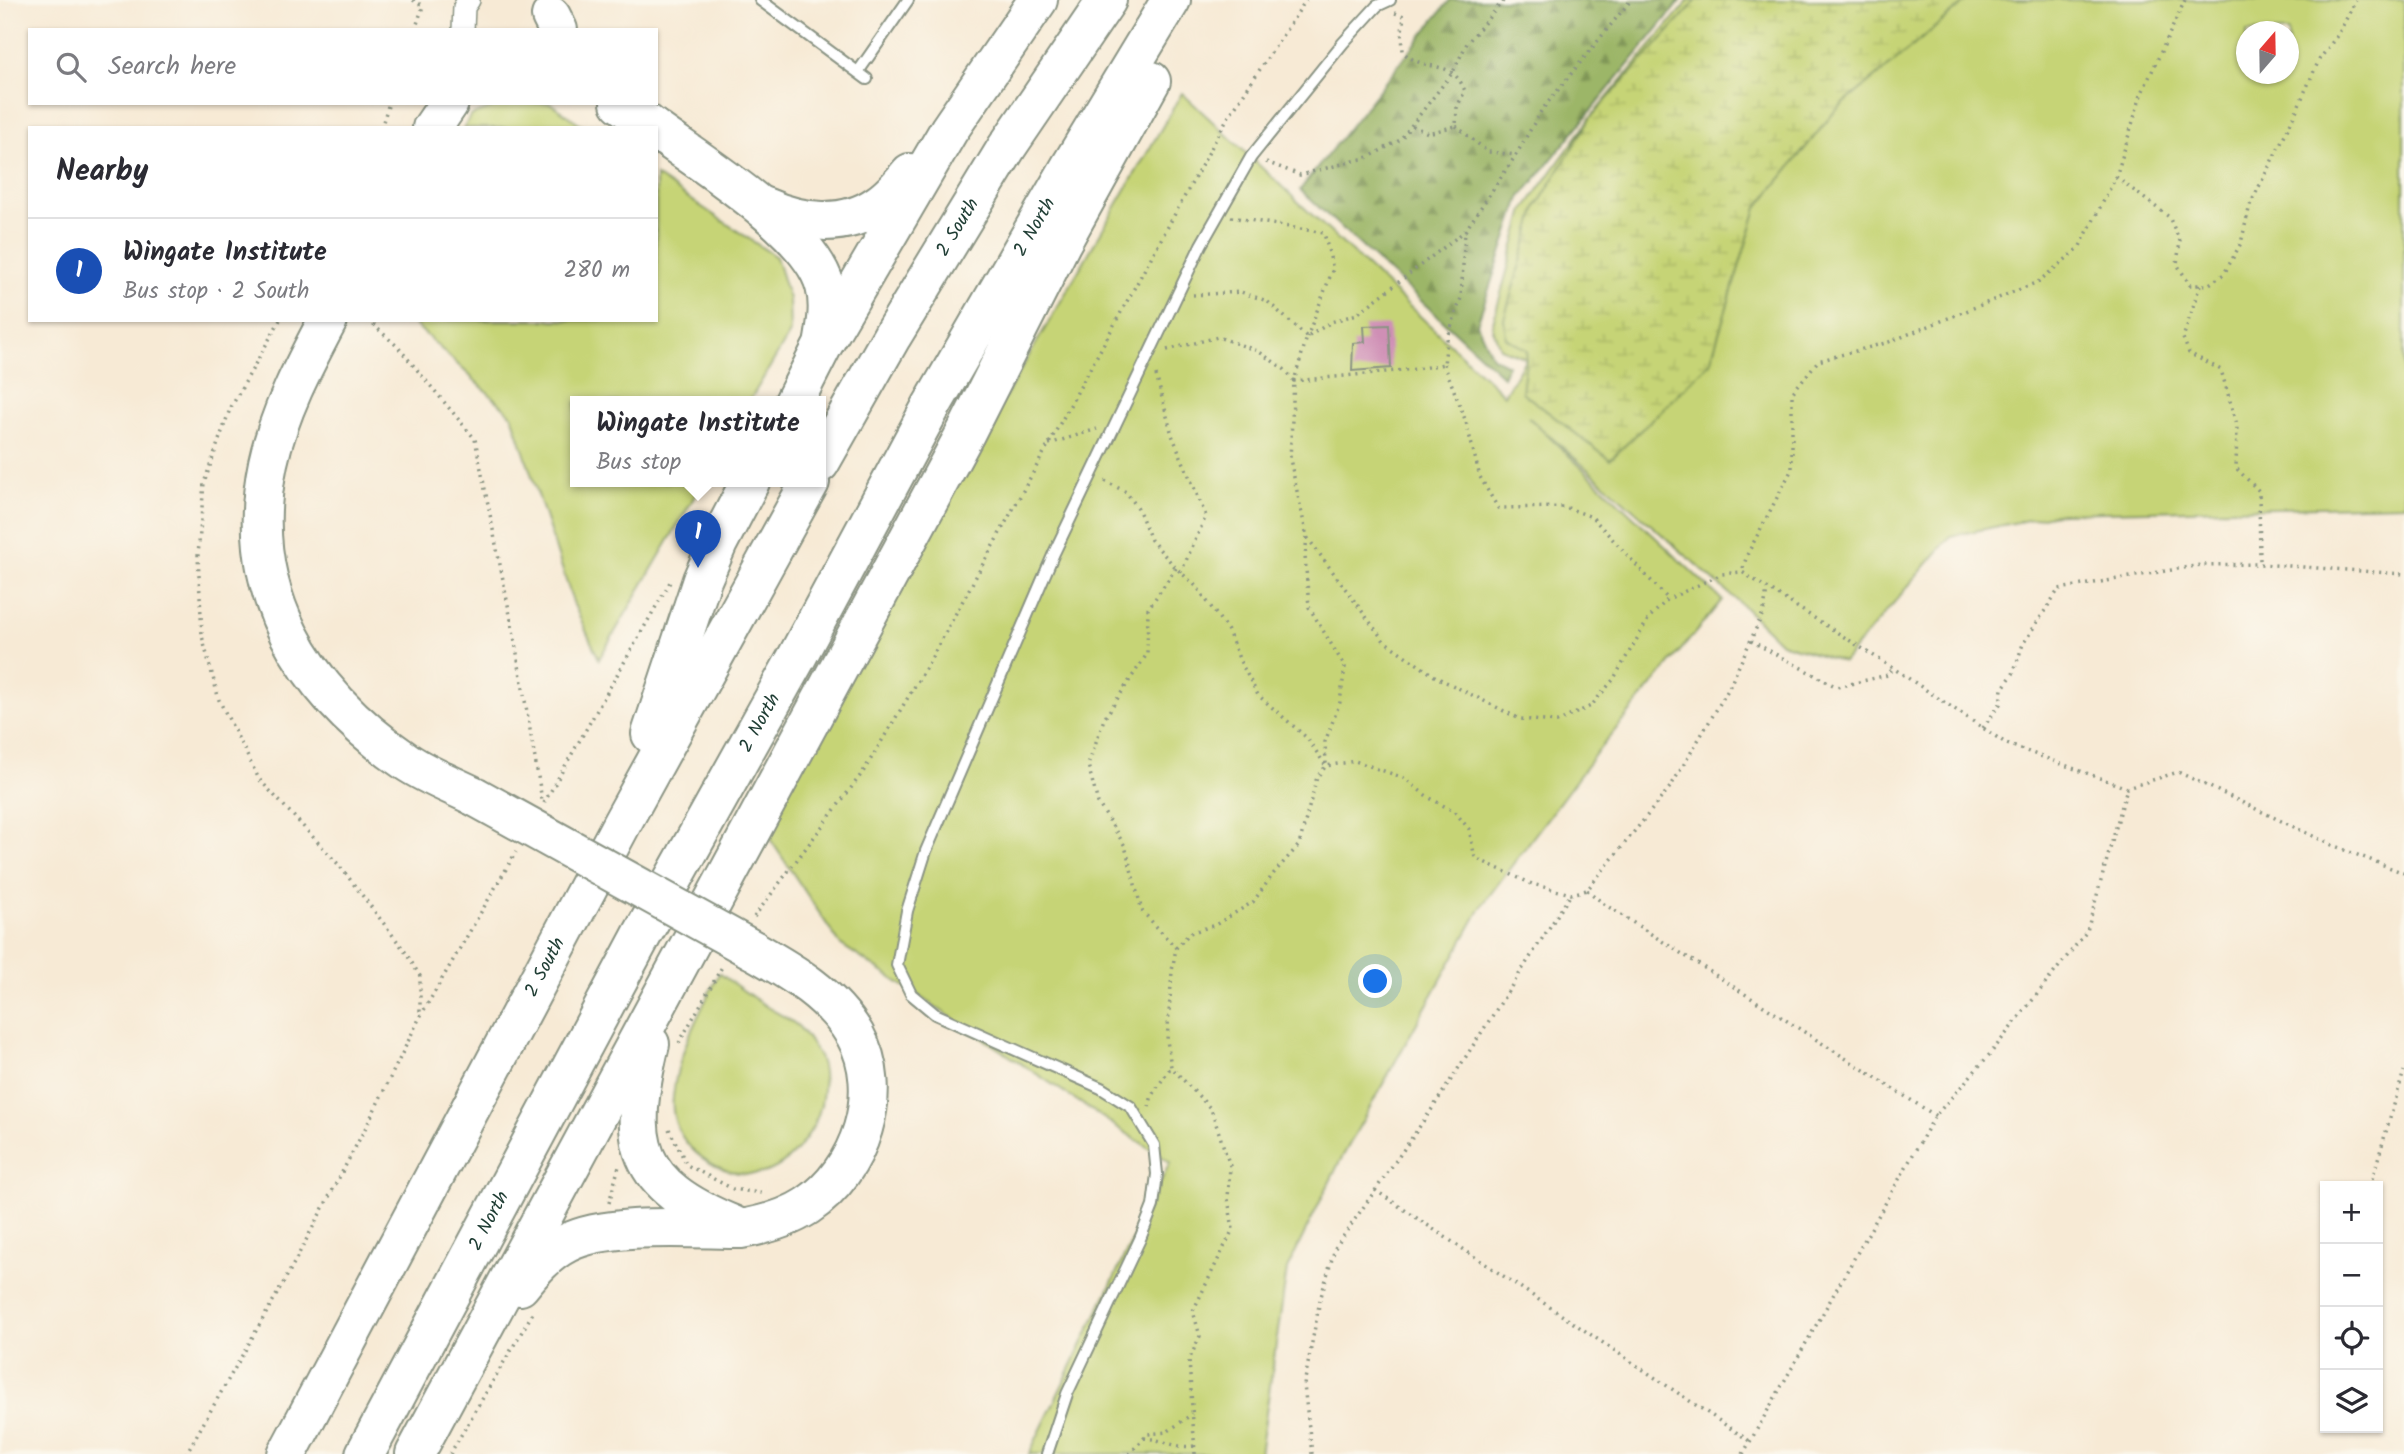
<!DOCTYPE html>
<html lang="en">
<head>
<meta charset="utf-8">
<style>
	body { margin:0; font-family:Kalam,sans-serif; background:#f7f7f7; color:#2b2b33 }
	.controls { position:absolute; right:21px; bottom:21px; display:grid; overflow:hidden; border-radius:0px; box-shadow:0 2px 5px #0004 }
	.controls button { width:63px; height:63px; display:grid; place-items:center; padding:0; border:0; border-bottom:2px solid #e1e1e2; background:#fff; color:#2b2b33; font:35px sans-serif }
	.compass { position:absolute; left:2236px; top:21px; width:63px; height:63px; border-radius:50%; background:#fff; box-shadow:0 2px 5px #0004; rotate:20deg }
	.you { position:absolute; left:1376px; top:982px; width:24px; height:24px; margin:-18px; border:5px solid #fff; border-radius:50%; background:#1a73e8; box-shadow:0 0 0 10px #1a73e833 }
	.badge { display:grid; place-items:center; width:46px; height:46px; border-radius:50%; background:#1f6fb2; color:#fff; font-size:23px; font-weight:700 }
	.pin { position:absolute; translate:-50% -58px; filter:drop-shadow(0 2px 4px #0008) }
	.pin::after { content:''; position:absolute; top:37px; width:24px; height:21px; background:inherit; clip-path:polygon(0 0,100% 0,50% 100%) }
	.popup { position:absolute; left:570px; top:396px; width:256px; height:91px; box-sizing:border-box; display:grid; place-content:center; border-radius:0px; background:#fff; filter:drop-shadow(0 2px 5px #0005); font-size:23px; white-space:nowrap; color:#7c7c81 }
	.popup b { font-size:26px; color:#2b2b33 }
	.popup::after { content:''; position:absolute; left:50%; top:100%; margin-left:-14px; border:14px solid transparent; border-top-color:#fff }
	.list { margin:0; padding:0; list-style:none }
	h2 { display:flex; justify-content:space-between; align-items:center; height:91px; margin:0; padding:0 28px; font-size:30px }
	h2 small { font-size:23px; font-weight:400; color:#7c7c81 }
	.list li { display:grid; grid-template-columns:46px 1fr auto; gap:21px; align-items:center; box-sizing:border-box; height:105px; padding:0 28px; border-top:2px solid #e1e1e2 }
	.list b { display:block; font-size:26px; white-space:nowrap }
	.list p { margin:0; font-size:23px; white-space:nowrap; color:#7c7c81 }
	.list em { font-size:23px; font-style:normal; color:#7c7c81 }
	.icon { flex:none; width:38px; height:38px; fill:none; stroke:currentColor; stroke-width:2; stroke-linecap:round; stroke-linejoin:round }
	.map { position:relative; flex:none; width:2404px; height:1454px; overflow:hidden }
	.search { position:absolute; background:#fff; box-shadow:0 2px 5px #0004; left:28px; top:28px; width:630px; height:77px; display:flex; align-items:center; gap:18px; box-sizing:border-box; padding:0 24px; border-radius:0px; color:#7c7c81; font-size:26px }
	.panel { position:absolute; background:#fff; box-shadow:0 2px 5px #0004; left:28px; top:126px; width:630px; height:196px; border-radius:0px }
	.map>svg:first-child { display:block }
	.grass { fill:#c6d476; stroke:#728855; stroke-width:2; fill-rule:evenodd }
	.forest { fill:url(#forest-firs); stroke:#5e7a4e; stroke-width:2 }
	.wetland { fill:url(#wetland-marsh); stroke:#728855; stroke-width:2 }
	.building { fill:#cf8fb5 }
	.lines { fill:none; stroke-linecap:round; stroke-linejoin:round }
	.service-casing { stroke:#8b9484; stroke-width:14 }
	.minor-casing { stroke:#8b9484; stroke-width:24 }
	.motorway-casing { stroke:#8b9484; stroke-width:42 }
	.path { stroke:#8b9484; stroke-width:3.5; stroke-dasharray:2 5; stroke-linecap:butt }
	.service { stroke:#fff; stroke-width:10 }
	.minor { stroke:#fff; stroke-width:21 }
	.motorway { stroke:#fff; stroke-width:38 }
	.motorway-bridge-casing { stroke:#8b9484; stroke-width:42; stroke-linecap:butt }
	.motorway-bridge { stroke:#fff; stroke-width:38 }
	.labels { text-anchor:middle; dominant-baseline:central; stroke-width:5; stroke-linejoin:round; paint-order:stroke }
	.street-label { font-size:19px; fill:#1f3d34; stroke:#fbf7ec }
</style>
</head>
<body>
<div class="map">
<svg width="2404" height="1454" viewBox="0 0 2404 1454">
	<defs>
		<pattern id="forest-firs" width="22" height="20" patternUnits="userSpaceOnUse" patternTransform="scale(1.75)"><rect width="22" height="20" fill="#9cb667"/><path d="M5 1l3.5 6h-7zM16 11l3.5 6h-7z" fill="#7f9556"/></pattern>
		<pattern id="wetland-marsh" width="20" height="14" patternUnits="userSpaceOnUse" patternTransform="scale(1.75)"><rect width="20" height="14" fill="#c6d476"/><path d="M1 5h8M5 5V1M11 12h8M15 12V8" fill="none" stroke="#aab767"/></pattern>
	</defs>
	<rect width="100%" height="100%" fill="#fbf7ec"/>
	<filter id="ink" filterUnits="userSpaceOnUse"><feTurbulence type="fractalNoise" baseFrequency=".0143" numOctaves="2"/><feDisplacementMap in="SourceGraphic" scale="14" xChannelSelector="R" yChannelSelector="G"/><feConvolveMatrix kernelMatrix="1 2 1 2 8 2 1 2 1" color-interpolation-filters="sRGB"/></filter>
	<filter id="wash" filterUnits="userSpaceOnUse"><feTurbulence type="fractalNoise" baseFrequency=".00686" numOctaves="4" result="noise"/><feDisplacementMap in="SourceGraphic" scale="28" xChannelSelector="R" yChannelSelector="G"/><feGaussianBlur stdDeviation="1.57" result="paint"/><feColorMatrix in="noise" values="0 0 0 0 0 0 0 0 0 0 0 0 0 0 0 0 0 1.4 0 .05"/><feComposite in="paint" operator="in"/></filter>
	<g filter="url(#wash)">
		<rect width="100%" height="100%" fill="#f7ead5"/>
		<g class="grass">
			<path d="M1689 0H2404V505L2061 513 1951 536 1843 662 1781 643 1740 603 1528 417 1722 600 1597 752 1483 904 1339 1163 1287 1269 1260 1454H1029L1170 1162 840 944 766 833 839 682 1182 93 1504 395 1526 358 1500 348 1492 326 1524 210 1591 117ZM2246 32H2288V74H2246Z"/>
			<polygon points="506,103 550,103 586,128 464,128 470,116"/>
			<polygon points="656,176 776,257 789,299 790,333 749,402 576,402 576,482 703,482 599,659 574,605 512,415 410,320 656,320"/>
			<path d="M719 973C735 985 751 996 767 1007 777 1013 790 1019 799 1027 805 1034 812 1045 817 1053 826 1068 824 1089 821 1105 815 1132 786 1173 755 1174 713 1176 668 1142 673 1097 677 1052 700 1013 719 973Z"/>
		</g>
		<polygon class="forest" points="1450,0 1681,0 1520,198 1477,324 1492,357 1508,365 1503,376 1300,190"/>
		<polygon class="wetland" points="1697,0 1968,0 1835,111 1757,208 1710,363 1610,460 1522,392 1527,350 1506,338 1504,319 1537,206 1591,117"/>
		<g id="blocks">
			<polygon class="building" points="1389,325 1391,368 1352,371 1353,343 1365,342 1364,326"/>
		</g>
	</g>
	<g filter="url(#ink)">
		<use href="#blocks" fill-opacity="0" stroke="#8b9484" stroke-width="2"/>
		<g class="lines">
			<defs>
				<g id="service">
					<polyline points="760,0 867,79"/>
					<polyline points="858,72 908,0"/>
					<polyline points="1047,1454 1067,1394 1140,1239 1153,1206 1157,1174 1154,1145 1131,1107 1101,1088 935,1014 911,994 897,965 907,911 926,851 1054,553 1201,245 1251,157 1343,43 1377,6 1390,0"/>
				</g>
				<polyline id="minor" points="463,30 464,7 469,0"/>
				<g id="motorway">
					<polyline points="551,16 558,30"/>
					<polyline points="620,103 653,128"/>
					<polyline points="432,128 449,103"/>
					<path d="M656 130C704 165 810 230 825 286 830 304 827 322 824 340"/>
					<path d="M765 207C801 223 845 229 879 204 891 196 901 184 910 173"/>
					<path d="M328 320C304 365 279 412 268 463 241 591 304 692 407 762 428 776 452 785 474 796"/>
					<polyline points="794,402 823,345 949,130 1038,0"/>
					<path id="s1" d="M820 463 892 336 1007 147 1107 0"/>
					<polyline points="651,734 702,580 718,543 750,482"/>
					<path d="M650 1044C626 1144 634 1184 733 1225"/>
					<path d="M520 1286C533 1270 547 1253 567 1243 608 1222 693 1229 741 1229 765 1225 787 1219 807 1206 860 1171 887 1092 855 1035 832 995 792 972 753 950"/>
					<path id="s2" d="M287 1454 622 823 810 482"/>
					<path id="s3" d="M365 1454 642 935 797 657 932 405 1070 167 1171 0"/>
					<polyline points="415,1454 966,432 1062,242 1151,81"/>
				</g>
			</defs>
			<use href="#service" class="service-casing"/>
			<use href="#minor" class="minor-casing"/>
			<use href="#motorway" class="motorway-casing"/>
			<g class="path">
				<polyline points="413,0 423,6 415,30"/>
				<polyline points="2185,0 2141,95 2116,177 2079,248 2038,282 1889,342 1818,361 1792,393 1792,469 1747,555 1742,572 1893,668 2007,744 2127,788 2178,772 2332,845 2404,873"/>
				<path d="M1395 13 1404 16 1402 31 1403 52C1427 75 1451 56 1465 91L1457 107 1456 126 1428 133 1411 125"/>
				<polyline points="1456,126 1488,152 1516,155"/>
				<polyline points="381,128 389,103"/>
				<polyline points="1266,162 1300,175 1369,157 1400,140 1453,72 1467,43 1504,0"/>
				<polyline points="2116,177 2169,217 2180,241 2177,264 2190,285 2208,285 2224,274 2241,243 2250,205 2294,116 2319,60 2339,33 2356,0"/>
				<polyline points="1231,217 1324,233 1333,269 1307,337"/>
				<polyline points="2200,285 2183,338 2189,353 2221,370 2237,425 2236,468 2259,491 2260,563"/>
				<polyline points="1193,295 1241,292 1267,301 1307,337 1294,381 1416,369 1444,364 1447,340 1461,298 1465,231 1516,155 1541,111 1631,0"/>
				<polyline points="280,320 230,409 204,483 198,556 202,636 219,700 259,779 339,865 404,950 420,976 420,1015"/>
				<polyline points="368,320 398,347 475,439 513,630 542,800"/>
				<polyline points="1309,336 1331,322 1357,314 1465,231"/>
				<polyline points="1167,350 1218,337 1258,351 1284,369 1294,381 1290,459 1307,537 1384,641 1436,677 1520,719 1557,722 1591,706 1613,680 1649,618 1668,599 1722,574 1742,572"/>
				<polyline points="1444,364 1466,422 1480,477 1498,508 1565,507 1592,517 1668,599"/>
				<polyline points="1156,375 1172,435 1206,516 1181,572"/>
				<polyline points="1049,444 1097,429"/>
				<polyline points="1105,481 1126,492 1138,508 1151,540 1176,568 1197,587 1228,631 1240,661 1258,695 1307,738 1326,766"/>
				<polyline points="1307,537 1305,556 1309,607 1345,667 1340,702 1325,742 1326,764"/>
				<polyline points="1176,568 1148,609 1147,654 1104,719 1088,765 1098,803 1125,846 1142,911 1176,948"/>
				<polyline points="1751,641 1837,687 1888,675 1893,668"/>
				<polyline points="1983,728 2000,704 2002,689 2013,674 2023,644 2059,589 2201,565 2260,564 2404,574"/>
				<polyline points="544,803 670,582"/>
				<polyline points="1587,890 1604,904 1939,1118"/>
				<polyline points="754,917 863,772 927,666 1227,119 1306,0"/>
				<polyline points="679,1043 723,965"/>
				<polyline points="1149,1107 1152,1095 1171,1067"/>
				<polyline points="669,1129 687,1165 733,1189 766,1194"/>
				<polyline points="2370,1186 2404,1071"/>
				<polyline points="1375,1190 1751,1442"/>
				<polyline points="609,1203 619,1166"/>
				<path d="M1144 1438C1164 1439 1174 1449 1194 1446"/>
				<polyline points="186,1454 285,1280 368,1123 420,1017 516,852"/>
				<polyline points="450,1454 534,1311"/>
				<polyline points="1129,1454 1148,1434 1167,1432 1192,1414"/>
				<polyline points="1195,1454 1189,1360 1200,1336 1193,1311 1233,1229 1228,1199 1230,1166 1211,1109 1171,1067 1167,1040 1172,971 1176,948 1190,933 1215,925 1253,902 1274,873 1299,845 1317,777 1326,766 1355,761 1404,778 1428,797 1455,812 1469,829 1475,858 1532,884 1571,894 1587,890 1671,786 1728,690 1764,611 1767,589"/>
				<polyline points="1312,1454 1304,1385 1320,1300 1335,1248 1434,1106 1571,894"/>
				<polyline points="1743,1454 1935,1116 1990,1054 2087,931 2127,788"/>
			</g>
			<use href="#service" class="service"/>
			<use href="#minor" class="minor"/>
			<use href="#motorway" class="motorway"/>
			<defs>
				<polyline id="motorway-bridge" points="474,796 753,950"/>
			</defs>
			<use href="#motorway-bridge" class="motorway-bridge-casing"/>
			<use href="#motorway-bridge" class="motorway-bridge"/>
		</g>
	</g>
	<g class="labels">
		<g class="street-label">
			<text stroke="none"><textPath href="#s3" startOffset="1398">2 North</textPath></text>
			<text stroke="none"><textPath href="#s1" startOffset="273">2 South</textPath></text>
			<text stroke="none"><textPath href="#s3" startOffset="831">2 North</textPath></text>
			<text stroke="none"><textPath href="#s2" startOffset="551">2 South</textPath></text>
			<text stroke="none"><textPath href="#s3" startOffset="264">2 North</textPath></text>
		</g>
	</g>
</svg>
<div class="controls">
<button>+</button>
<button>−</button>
<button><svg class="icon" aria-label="locate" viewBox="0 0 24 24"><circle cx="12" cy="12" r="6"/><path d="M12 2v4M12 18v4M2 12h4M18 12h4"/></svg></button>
<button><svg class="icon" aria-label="layers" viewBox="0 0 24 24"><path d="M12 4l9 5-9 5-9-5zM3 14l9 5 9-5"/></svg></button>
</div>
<svg class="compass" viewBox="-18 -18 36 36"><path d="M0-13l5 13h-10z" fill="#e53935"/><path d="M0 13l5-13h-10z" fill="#7c7c81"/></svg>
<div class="you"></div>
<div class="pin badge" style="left:698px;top:568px;background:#1a4fb4">1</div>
<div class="popup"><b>Wingate Institute</b>Bus stop</div>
<div class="search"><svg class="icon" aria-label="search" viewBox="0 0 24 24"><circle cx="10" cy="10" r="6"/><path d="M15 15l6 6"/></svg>Search here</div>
<section class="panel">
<h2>Nearby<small></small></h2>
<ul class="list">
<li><span class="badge" style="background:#1a4fb4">1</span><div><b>Wingate Institute</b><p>Bus stop · 2 South</p></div><em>280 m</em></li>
</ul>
</section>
</div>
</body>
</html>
